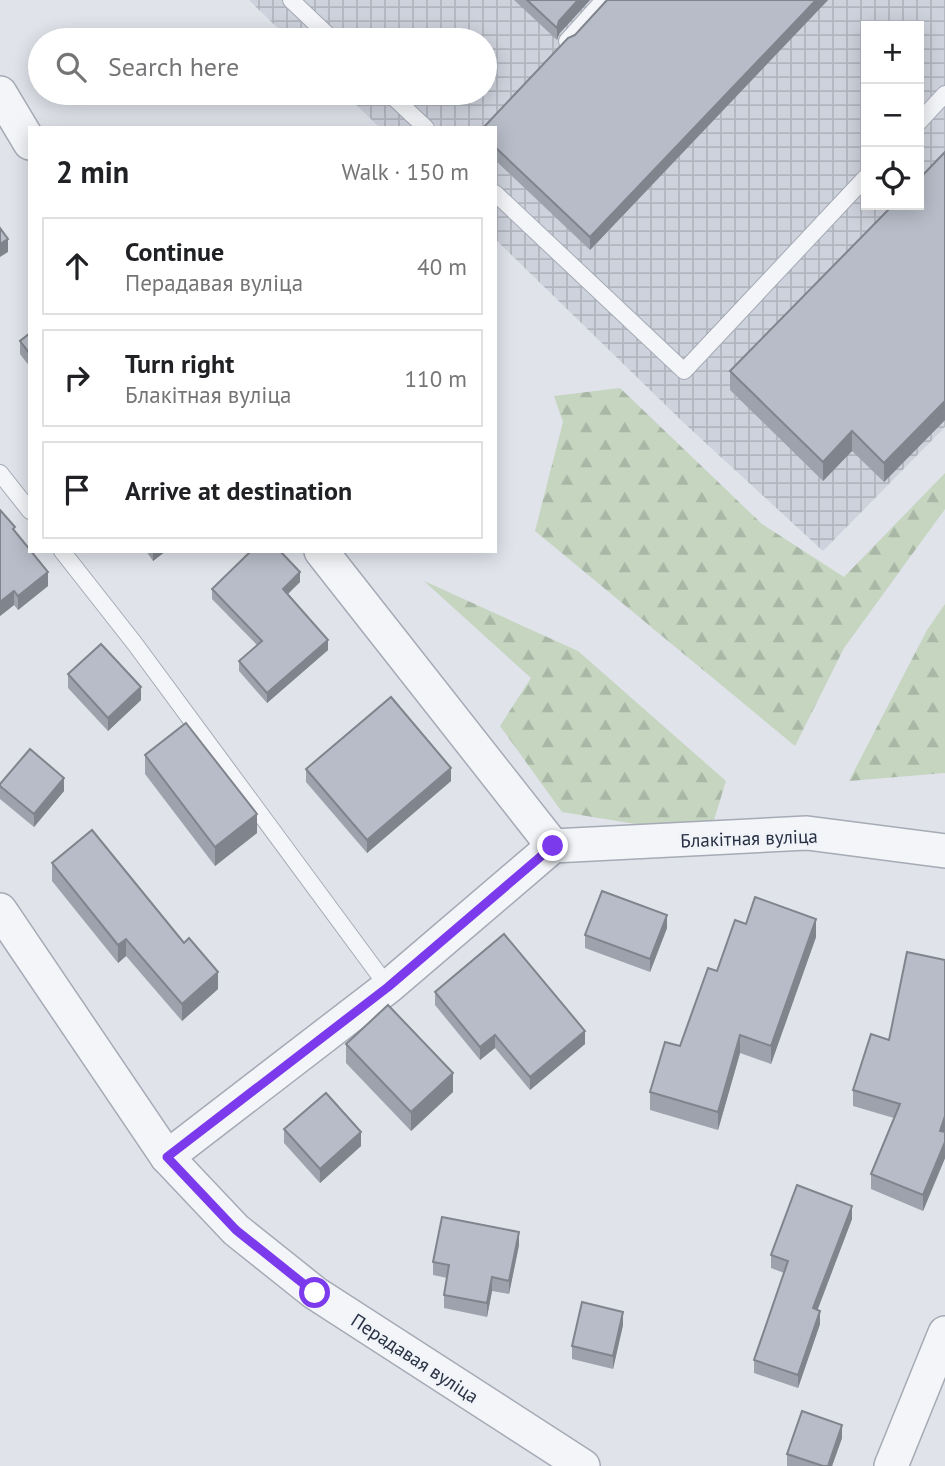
<!DOCTYPE html>
<html lang="en">
<head>
<meta charset="utf-8">
<style>
	body { margin:0; font-family:"PT Sans",sans-serif; background:#f6f6f6; color:#202124 }
	.controls { position:absolute; right:21px; top:21px; display:grid; overflow:hidden; border-radius:0px; box-shadow:0 4px 18px #0003 }
	.controls button { width:63px; height:63px; display:grid; place-items:center; padding:0; border:0; border-bottom:2px solid #e0e0e0; background:#fff; color:#202124; font:35px sans-serif }
	.stop { position:absolute; width:21px; height:21px; margin:-16px; border:5px solid #7c3aed; border-radius:50%; background:#fff }
	.stop.end { background:#7c3aed; border-color:#fff; box-shadow:0 2px 7px #0008 }
	.list { margin:0; padding:0; list-style:none }
	h2 { display:flex; justify-content:space-between; align-items:center; height:91px; margin:0; padding:0 28px; font-size:30px }
	h2 small { font-size:23px; font-weight:400; color:#757577 }
	.list li { display:grid; grid-template-columns:46px 1fr auto; gap:21px; align-items:center; box-sizing:border-box; height:98px; margin:0 14px 14px; padding:0 14px; border:2px solid #e0e0e0; border-radius:0px }
	.list b { display:block; font-size:26px; white-space:nowrap }
	.list p { margin:0; font-size:23px; white-space:nowrap; color:#757577 }
	.list em { font-size:23px; font-style:normal; color:#757577 }
	.icon { flex:none; width:38px; height:38px; fill:none; stroke:currentColor; stroke-width:2; stroke-linecap:round; stroke-linejoin:round }
	.map { position:relative; flex:none; width:945px; height:1466px; overflow:hidden }
	.search { position:absolute; background:#fff; box-shadow:0 4px 18px #0003; left:28px; top:28px; width:469px; height:77px; display:flex; align-items:center; gap:18px; box-sizing:border-box; padding:0 24px; border-radius:38px; color:#757577; font-size:26px }
	.panel { position:absolute; background:#fff; box-shadow:0 4px 18px #0003; left:28px; top:126px; width:469px; height:427px; border-radius:0px }
	.map>svg:first-child { display:block }
	.industrial { fill:url(#industrial-grid); fill-rule:evenodd }
	.forest { fill:url(#forest-firs) }
	.lines { fill:none; stroke-linecap:round; stroke-linejoin:round }
	.lane-casing { stroke:#a5aab5; stroke-width:18 }
	.street-casing { stroke:#a5aab5; stroke-width:36 }
	.lane { stroke:#f3f5f8; stroke-width:16 }
	.street { stroke:#f3f5f8; stroke-width:33 }
	.wall { fill:#9da2ac }
	.shaded-wall { fill:#80848c }
	.building { fill:#b7bcc8; stroke:#80848c; stroke-width:2 }
	.route { stroke:#7c3aed; stroke-width:9 }
	.labels { text-anchor:middle; dominant-baseline:central; stroke-width:5; stroke-linejoin:round; paint-order:stroke }
	.street-label { font-size:19px; fill:#273043; stroke:#f0f3f7 }
</style>
</head>
<body>
<div class="map">
<svg width="945" height="1466" viewBox="0 0 945 1466">
	<defs>
		<pattern id="industrial-grid" width="8" height="8" patternUnits="userSpaceOnUse" patternTransform="scale(1.75)"><rect width="8" height="8" fill="#ced2dc"/><path d="M0 4h8M4 0v8" fill="none" stroke="#b1b5be"/></pattern>
		<pattern id="forest-firs" width="22" height="20" patternUnits="userSpaceOnUse" patternTransform="scale(1.75)"><rect width="22" height="20" fill="#c5d5c0"/><path d="M5 1l3.5 6h-7zM16 11l3.5 6h-7z" fill="#a9b7a6"/></pattern>
	</defs>
	<rect width="100%" height="100%" fill="#e0e3ea"/>
	<path class="industrial" d="M249 0H945V427L823 551 684 423 495 239V128H380L344 93H485V40H290ZM866 26H919V205H866Z"/>
	<g class="forest">
		<polygon points="620,388 762,524 844,577 945,473 945,509 844,648 795,746 535,531 563,422 554,396"/>
		<polygon points="424,581 578,651 726,781 709,836 562,812 500,726 531,678"/>
		<polygon points="945,604 945,773 849,781 927,630"/>
	</g>
	<g class="lines">
		<defs>
			<g id="lane">
				<polyline points="291,0 333,40"/>
				<polyline points="567,41 604,0"/>
				<polyline points="389,93 426,128"/>
				<polyline points="919,122 945,94"/>
				<polyline points="495,193 684,371 866,177"/>
				<polyline points="0,473 30,511"/>
				<polyline points="62,551 135,644 388,987"/>
			</g>
			<g id="street">
				<polyline points="0,93 30,143"/>
				<polyline points="321,551 553,846"/>
				<polyline points="0,910 167,1157 236,1230 315,1293 583,1466"/>
				<polyline points="167,1157 388,987 553,846 807,833 945,851"/>
				<polyline points="891,1466 945,1333"/>
			</g>
		</defs>
		<use href="#lane" class="lane-casing"/>
		<use href="#street" class="street-casing"/>
		<use href="#lane" class="lane"/>
		<use href="#street" class="street"/>
	</g>
	<g class="wall">
		<polygon points="514,0 590,0 559,34 557,40"/>
		<polygon points="607,0 828,0 590,250 495,160 495,128"/>
		<polygon points="945,152 945,420 884,482 852,451 823,481 730,390 730,371"/>
		<polygon points="30,333 30,367 20,354 20,341"/>
		<polygon points="0,510 15,532 48,586 18,610 14,605 0,616"/>
		<polygon points="146,551 166,551 153,561"/>
		<polygon points="300,582 287,594 328,650 267,703 239,671 239,661 257,645 212,599 212,589"/>
		<polygon points="68,674 141,700 108,731 68,688"/>
		<polygon points="145,755 257,833 215,866 145,774"/>
		<polygon points="306,769 451,781 367,853 306,782"/>
		<polygon points="0,784 64,791 34,827 0,799"/>
		<polygon points="52,863 218,989 182,1021 126,956 118,963 52,881"/>
		<polygon points="746,924 816,937 771,1064 740,1053 718,1130 650,1110 650,1092 680,1046 717,971"/>
		<polygon points="667,928 650,972 585,948 585,935"/>
		<polygon points="945,960 945,1158 923,1211 871,1189 871,1174 894,1118 853,1106 853,1090"/>
		<polygon points="435,992 585,1044 530,1090 495,1048 480,1060 435,1005"/>
		<polygon points="346,1044 453,1092 411,1131 346,1063"/>
		<polygon points="284,1129 361,1146 320,1183 284,1143"/>
		<polygon points="852,1219 817,1310 820,1324 798,1388 754,1373 754,1360 784,1273 771,1268 771,1255"/>
		<polygon points="519,1245 509,1294 492,1291 487,1317 444,1308 444,1295 447,1278 433,1275 433,1262"/>
		<polygon points="623,1325 613,1369 572,1359 572,1346"/>
		<polygon points="842,1438 832,1466 787,1466 787,1454"/>
	</g>
	<g class="shaded-wall">
		<polygon points="578,0 590,0 559,34 557,40 557,28 559,21"/>
		<polygon points="816,0 828,0 590,250 590,237"/>
		<polygon points="8,239 8,252 0,257 0,244"/>
		<polygon points="945,401 945,420 884,482 884,463"/>
		<polygon points="852,431 852,451 823,481 823,462"/>
		<polygon points="153,551 166,551 153,561"/>
		<polygon points="48,572 48,586 18,610 18,596"/>
		<polygon points="300,572 300,582 283,599 283,589"/>
		<polygon points="14,591 14,605 0,616 0,602"/>
		<polygon points="328,640 328,650 267,703 267,693"/>
		<polygon points="141,687 141,700 108,731 108,718"/>
		<polygon points="451,768 451,781 367,853 367,840"/>
		<polygon points="64,778 64,791 34,827 34,814"/>
		<polygon points="257,814 257,833 215,866 215,847"/>
		<polygon points="667,915 667,928 650,972 650,959"/>
		<polygon points="816,919 816,937 771,1064 771,1046"/>
		<polygon points="126,939 126,956 118,963 118,945"/>
		<polygon points="218,972 218,989 182,1021 182,1004"/>
		<polygon points="585,1031 585,1044 530,1090 530,1077"/>
		<polygon points="495,1035 495,1048 480,1060 480,1047"/>
		<polygon points="740,1035 740,1053 718,1130 718,1112"/>
		<polygon points="453,1073 453,1092 411,1131 411,1112"/>
		<polygon points="945,1116 945,1132 940,1146 940,1131"/>
		<polygon points="361,1132 361,1146 320,1183 320,1169"/>
		<polygon points="945,1142 945,1158 923,1211 923,1195"/>
		<polygon points="852,1206 852,1219 813,1322 813,1308"/>
		<polygon points="519,1232 519,1245 509,1294 509,1281"/>
		<polygon points="492,1277 492,1291 487,1317 487,1303"/>
		<polygon points="820,1311 820,1324 798,1388 798,1375"/>
		<polygon points="623,1312 623,1325 613,1369 613,1356"/>
		<polygon points="842,1425 842,1438 832,1466 828,1466"/>
	</g>
	<g class="building">
		<polygon points="527,0 578,0 559,21 557,28"/>
		<polygon points="607,0 816,0 590,237 495,147 495,128 483,128 568,38 575,35"/>
		<polygon points="945,152 945,401 884,463 852,431 823,462 730,371 893,205 919,205 919,179"/>
		<polygon points="0,228 8,239 0,244"/>
		<polygon points="30,333 30,354 20,341"/>
		<polygon points="0,510 15,527 13,529 48,572 18,596 14,591 0,602"/>
		<polygon points="251,551 280,551 300,572 283,589 328,640 267,693 239,661 262,641 212,589"/>
		<polygon points="101,644 141,687 108,718 68,674"/>
		<polygon points="391,697 451,768 367,840 306,769"/>
		<polygon points="186,723 257,814 215,847 145,755"/>
		<polygon points="30,749 64,778 34,814 0,786 0,784"/>
		<polygon points="92,830 184,943 189,938 218,972 182,1004 126,939 118,945 52,863"/>
		<polygon points="602,891 667,915 650,959 585,935"/>
		<polygon points="755,897 816,919 771,1046 740,1035 718,1112 650,1092 665,1042 680,1046 708,968 717,971 735,920 746,924"/>
		<polygon points="504,934 585,1031 530,1077 495,1035 480,1047 435,992"/>
		<polygon points="907,952 945,960 945,1116 940,1131 945,1132 945,1142 923,1195 871,1174 900,1104 853,1090 871,1034 889,1040"/>
		<polygon points="388,1005 453,1073 411,1112 346,1044"/>
		<polygon points="326,1093 361,1132 320,1169 284,1129"/>
		<polygon points="797,1185 852,1206 813,1308 820,1311 798,1375 754,1360 788,1261 771,1255"/>
		<polygon points="442,1217 519,1232 509,1281 492,1277 487,1303 444,1295 449,1265 433,1262"/>
		<polygon points="582,1302 623,1312 613,1356 572,1346"/>
		<polygon points="802,1411 842,1425 828,1466 823,1466 787,1454"/>
	</g>
	<g class="lines">
		<polyline class="route" points="315,1293 236,1230 167,1157 388,987 553,846"/>
	</g>
	<g class="labels">
		<g class="street-label">
			<text transform="translate(749 838) rotate(-2)">Блакітная вуліца</text>
			<text transform="translate(415 1358) rotate(33)">Перадавая вуліца</text>
		</g>
	</g>
</svg>
<div class="controls">
<button>+</button>
<button>−</button>
<button><svg class="icon" aria-label="locate" viewBox="0 0 24 24"><circle cx="12" cy="12" r="6"/><path d="M12 2v4M12 18v4M2 12h4M18 12h4"/></svg></button>
</div>
<div class="stop" style="left:315px;top:1293px"></div>
<div class="stop end" style="left:553px;top:846px"></div>
<div class="search"><svg class="icon" aria-label="search" viewBox="0 0 24 24"><circle cx="10" cy="10" r="6"/><path d="M15 15l6 6"/></svg>Search here</div>
<section class="panel">
<h2>2 min<small>Walk · 150 m</small></h2>
<ul class="list">
<li><svg class="icon" aria-label="ahead" viewBox="0 0 24 24"><path d="M12 20V5M6 11l6-6 6 6"/></svg><div><b>Continue</b><p>Перадавая вуліца</p></div><em>40 m</em></li>
<li><svg class="icon" aria-label="right" viewBox="0 0 24 24"><path d="M7 20v-9h11M14 6l5 5-5 5"/></svg><div><b>Turn right</b><p>Блакітная вуліца</p></div><em>110 m</em></li>
<li><svg class="icon" aria-label="arrive" viewBox="0 0 24 24"><path d="M6 21V4h12l-3 4 3 4H6"/></svg><div><b>Arrive at destination</b></div></li>
</ul>
</section>
</div>
</body>
</html>
